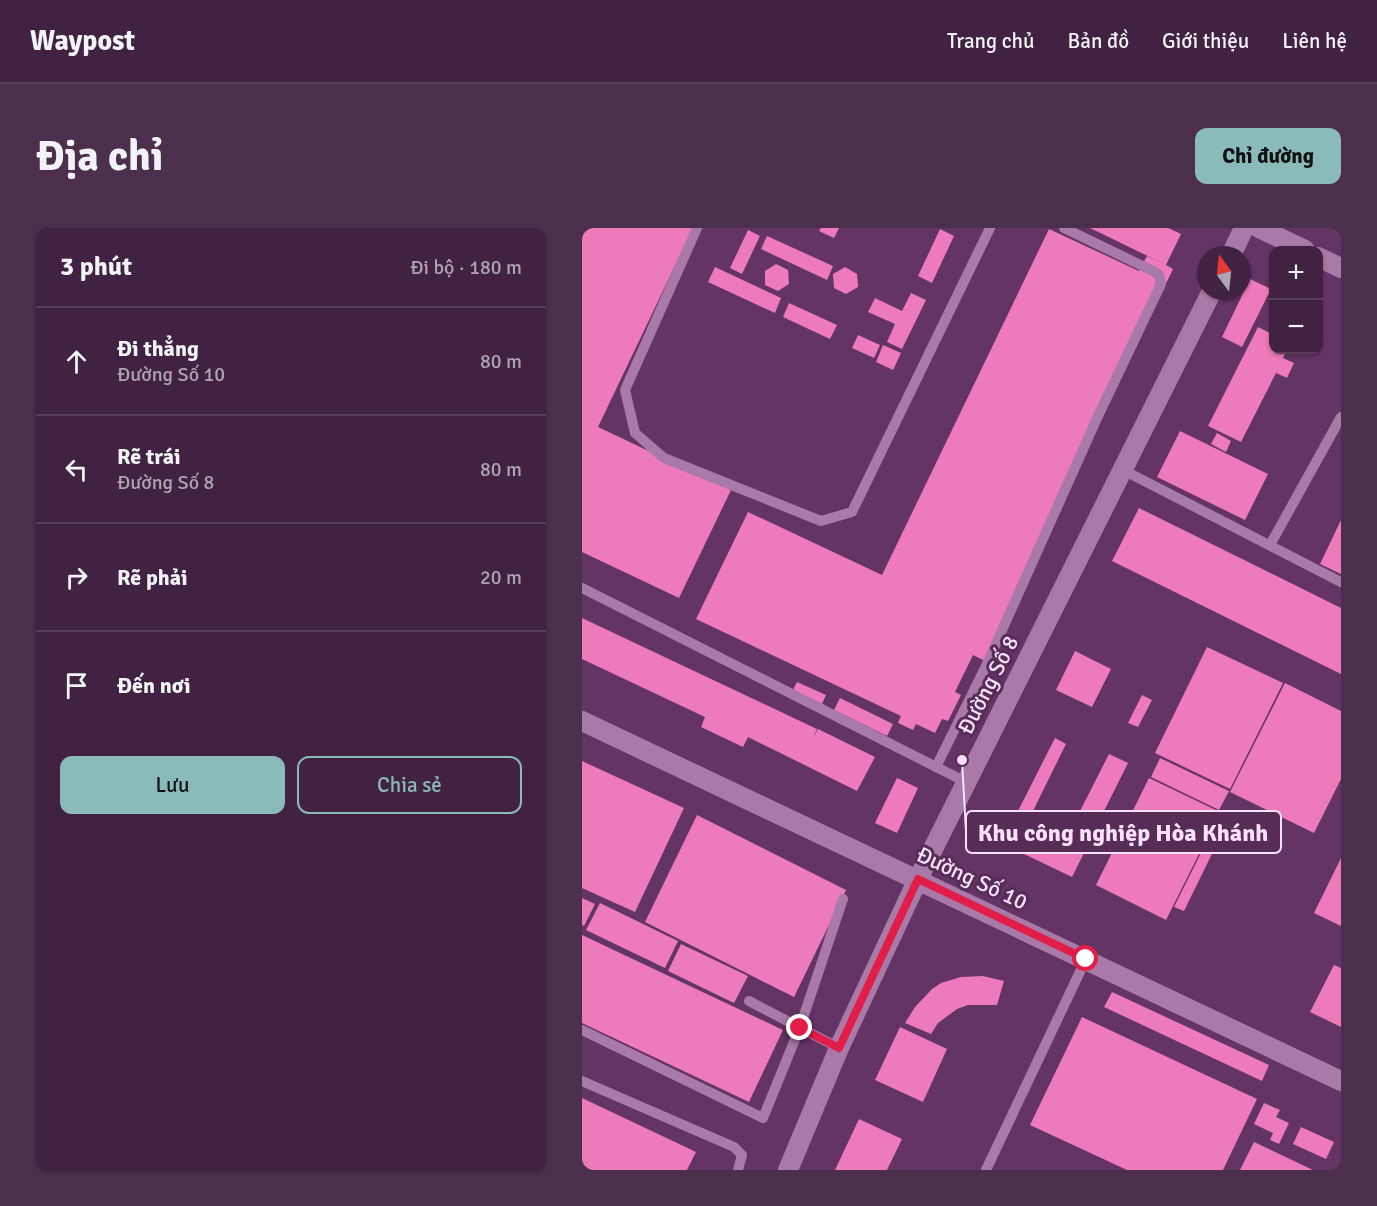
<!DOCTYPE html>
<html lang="vi">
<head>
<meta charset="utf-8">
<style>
	body { margin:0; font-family:Signika,sans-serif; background:#4c2f4d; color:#f1f3f6 }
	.controls { position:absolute; right:18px; top:18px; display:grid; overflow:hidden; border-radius:12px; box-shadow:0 2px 4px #0004 }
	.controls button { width:54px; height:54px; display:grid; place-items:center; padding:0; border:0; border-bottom:2px solid #5a3f5b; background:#412242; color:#f1f3f6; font:30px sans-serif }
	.compass { position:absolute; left:615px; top:18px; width:54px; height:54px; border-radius:50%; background:#412242; box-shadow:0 2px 4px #0004; rotate:345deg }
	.stop { position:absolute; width:18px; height:18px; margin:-14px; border:4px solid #e11d48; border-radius:50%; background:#fff }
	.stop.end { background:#e11d48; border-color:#fff; box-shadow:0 2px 6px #0008 }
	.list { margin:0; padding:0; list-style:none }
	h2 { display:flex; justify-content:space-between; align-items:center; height:78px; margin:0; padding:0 24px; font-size:26px }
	h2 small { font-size:20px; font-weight:400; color:#aea4b2 }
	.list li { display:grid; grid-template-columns:39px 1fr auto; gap:18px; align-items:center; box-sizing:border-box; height:108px; padding:0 24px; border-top:2px solid #5a3f5b }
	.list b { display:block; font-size:22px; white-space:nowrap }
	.list p { margin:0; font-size:20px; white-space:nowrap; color:#aea4b2 }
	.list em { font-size:20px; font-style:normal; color:#aea4b2 }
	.actions { display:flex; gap:12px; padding:18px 24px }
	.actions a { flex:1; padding:14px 0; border:2px solid #8bbbb9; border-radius:12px; text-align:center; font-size:21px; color:#8bbbb9 }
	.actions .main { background:#8bbbb9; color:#111 }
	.icon { flex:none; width:33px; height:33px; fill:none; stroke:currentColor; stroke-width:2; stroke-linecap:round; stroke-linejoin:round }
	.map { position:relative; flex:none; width:759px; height:942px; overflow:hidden; border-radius:12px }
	header { display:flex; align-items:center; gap:36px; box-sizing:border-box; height:84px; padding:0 30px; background:#412242; border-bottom:2px solid #5a3f5b }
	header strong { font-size:28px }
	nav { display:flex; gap:33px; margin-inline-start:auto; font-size:21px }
	.intro { display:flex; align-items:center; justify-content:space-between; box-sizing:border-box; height:144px; padding:0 36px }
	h1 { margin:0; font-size:42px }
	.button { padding:15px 27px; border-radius:12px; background:#8bbbb9; color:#111; font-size:21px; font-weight:700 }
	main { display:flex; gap:36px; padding:0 36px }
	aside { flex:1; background:#412242; border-radius:12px; box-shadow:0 2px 4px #0004 }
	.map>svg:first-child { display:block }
	.built { fill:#643465; fill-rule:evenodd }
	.building { fill:#ed7abb }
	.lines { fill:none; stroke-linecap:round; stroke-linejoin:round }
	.lane { stroke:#a979a8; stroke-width:10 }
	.street { stroke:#a979a8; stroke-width:20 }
	.route { stroke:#e11d48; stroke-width:8 }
	.labels { text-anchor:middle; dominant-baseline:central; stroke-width:6; stroke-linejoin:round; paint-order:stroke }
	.street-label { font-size:22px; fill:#fbe1fb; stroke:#572d58 }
	.leader { fill:none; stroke:#fbe1fb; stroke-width:2 }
	.callout-dot { fill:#fbe1fb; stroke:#572d58; stroke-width:2 }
	.callout { fill:#572d58; stroke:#fbe1fb; stroke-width:2 }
	.callout-label { font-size:24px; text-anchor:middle; font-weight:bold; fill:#fbe1fb }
</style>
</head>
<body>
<header>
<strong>Waypost</strong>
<nav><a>Trang chủ</a><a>Bản đồ</a><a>Giới thiệu</a><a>Liên hệ</a></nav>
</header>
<div class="intro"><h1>Địa chỉ</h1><a class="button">Chỉ đường</a></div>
<main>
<aside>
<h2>3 phút<small>Đi bộ · 180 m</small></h2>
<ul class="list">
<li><svg class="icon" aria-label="ahead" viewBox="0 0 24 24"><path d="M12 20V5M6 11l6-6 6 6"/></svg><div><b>Đi thẳng</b><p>Đường Số 10</p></div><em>80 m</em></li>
<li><svg class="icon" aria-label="left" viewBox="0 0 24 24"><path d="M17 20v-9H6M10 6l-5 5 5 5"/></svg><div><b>Rẽ trái</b><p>Đường Số 8</p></div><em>80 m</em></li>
<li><svg class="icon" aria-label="right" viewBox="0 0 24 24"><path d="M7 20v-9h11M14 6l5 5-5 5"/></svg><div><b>Rẽ phải</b></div><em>20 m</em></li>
<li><svg class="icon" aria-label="arrive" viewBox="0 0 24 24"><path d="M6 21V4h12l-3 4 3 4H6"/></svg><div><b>Đến nơi</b></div></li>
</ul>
<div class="actions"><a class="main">Lưu</a><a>Chia sẻ</a></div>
</aside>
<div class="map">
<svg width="759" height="942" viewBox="0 0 759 942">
	<rect width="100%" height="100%" fill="#572d58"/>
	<path class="built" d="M0 0H759V942H0ZM692 22H736V122H692ZM624 27H660V63H624Z"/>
	<g class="building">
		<polygon points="0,0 111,0 16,199 149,262 97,370 0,324"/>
		<polygon points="239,0 257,0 252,10 237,3"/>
		<polygon points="508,0 586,0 599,6 584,37 591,41 403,433 391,427 373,464 379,467 366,493 360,491 353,505 334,496 331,502 316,495 319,488 114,391 166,284 300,347 467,1 557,43 565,28 580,35"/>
		<polygon points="358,1 372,8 350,55 336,48"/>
		<polygon points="166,2 178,8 160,46 148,40"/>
		<polygon points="185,8 251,38 245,52 179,21"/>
		<polygon points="194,36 206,42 207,56 196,63 183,57 183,43"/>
		<polygon points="133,39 199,70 193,85 126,54"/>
		<polygon points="263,39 275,46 276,59 264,66 252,60 251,46"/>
		<polygon points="668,51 689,61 660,119 640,109"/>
		<polygon points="329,65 344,72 320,121 305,114 313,96 286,84 293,70 320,83"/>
		<polygon points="207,75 255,97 248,111 201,89"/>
		<polygon points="676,99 692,107 692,122 705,122 701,130 712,135 705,150 694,145 659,214 626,198"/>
		<polygon points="276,107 298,117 292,130 270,120"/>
		<polygon points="301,117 319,125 311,142 294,134"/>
		<polygon points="598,203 686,246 663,292 575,249"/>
		<polygon points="635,205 649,213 644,224 629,216"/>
		<polygon points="557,280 759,380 759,446 530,333"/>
		<polygon points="759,292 759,346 738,336"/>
		<polygon points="0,390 235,501 231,510 236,501 293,529 275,563 166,509 161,519 119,499 123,489 0,431"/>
		<polygon points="625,419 701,455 648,561 573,525"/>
		<polygon points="493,423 529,441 510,479 474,462"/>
		<polygon points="215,454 244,467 239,478 210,464"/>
		<polygon points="703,455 759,483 759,551 732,605 648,564"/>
		<polygon points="560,467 570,472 556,499 546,495"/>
		<polygon points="258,470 311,496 305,508 252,482"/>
		<polygon points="473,510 484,516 447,591 435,585"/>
		<polygon points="527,526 546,535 515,597 496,587"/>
		<polygon points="578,530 647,563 637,582 569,549"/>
		<polygon points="0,533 102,580 53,684 0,660"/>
		<polygon points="315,550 336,560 315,605 293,595"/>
		<polygon points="567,550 638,584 584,692 514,657"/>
		<polygon points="640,583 649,587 602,683 592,679"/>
		<polygon points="115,587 264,662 212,769 63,694"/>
		<polygon points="457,596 505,619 490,649 442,626"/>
		<polygon points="759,630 759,698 732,685"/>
		<polygon points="0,670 13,676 2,698 0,697"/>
		<polygon points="18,675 96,713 83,740 4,702"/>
		<polygon points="0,707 201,802 167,874 0,795"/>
		<polygon points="99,716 166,748 152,775 86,743"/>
		<polygon points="752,737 759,740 759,799 728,784"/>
		<polygon points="401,748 422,753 415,777 386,777 375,781 356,795 349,806 323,795 333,779 350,761 359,755 379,749"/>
		<polygon points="530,764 687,837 680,853 522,779"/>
		<polygon points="500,789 675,871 641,942 545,942 448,897"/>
		<polygon points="318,799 365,821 341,874 293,852"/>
		<polygon points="0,870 114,924 105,942 0,942"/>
		<polygon points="682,875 698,882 694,889 707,895 697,916 688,912 691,905 672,896"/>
		<polygon points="277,891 320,911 305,942 253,942"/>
		<polygon points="719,899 752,914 744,931 711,916"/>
		<polygon points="672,914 731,942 658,942"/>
	</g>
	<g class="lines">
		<g class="lane">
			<polyline points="115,0 43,162 53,205 82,230 239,293 270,284 408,0"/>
			<polyline points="541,242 759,354"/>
			<polyline points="688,317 759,189"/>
			<polyline points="0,360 384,554"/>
			<polyline points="354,539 404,438 516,188 579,56 577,47 571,43 482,0"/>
			<polyline points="167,773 257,820"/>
			<polyline points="0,802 181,890 218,799 261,671"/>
			<polyline points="0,853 152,919 160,927 156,942"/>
			<polyline points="404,942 504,731"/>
		</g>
		<g class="street">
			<polyline points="677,0 723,22"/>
			<polyline points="649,27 662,0"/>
			<polyline points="736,29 759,40"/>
			<polyline points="0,493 759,853"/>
			<polyline points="206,942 257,820 336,651 630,63"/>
		</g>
	</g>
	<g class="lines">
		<polyline class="route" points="218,800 257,820 336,651 504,731"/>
	</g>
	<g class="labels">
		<g class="street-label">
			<text transform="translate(406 457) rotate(-63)">Đường Số 8</text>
			<text transform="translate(390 650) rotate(25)">Đường Số 10</text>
		</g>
	</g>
	<path class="leader" d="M380 532L384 604"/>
	<circle class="callout-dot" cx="380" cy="532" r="6"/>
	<rect class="callout" x="384" y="583" width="315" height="42" rx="6"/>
	<g class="callout-label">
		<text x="541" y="613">Khu công nghiệp Hòa Khánh</text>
	</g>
</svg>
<div class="controls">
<button>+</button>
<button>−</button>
</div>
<svg class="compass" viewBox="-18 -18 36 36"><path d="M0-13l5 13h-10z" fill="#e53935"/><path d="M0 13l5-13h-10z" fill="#aea4b2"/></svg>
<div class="stop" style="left:504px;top:731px"></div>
<div class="stop end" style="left:218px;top:800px"></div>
</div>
</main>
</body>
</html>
